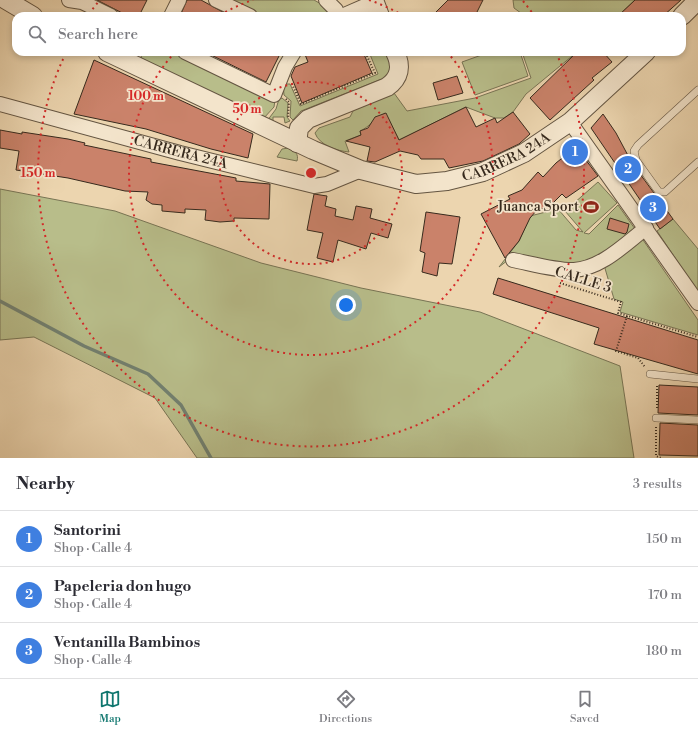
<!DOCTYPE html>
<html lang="en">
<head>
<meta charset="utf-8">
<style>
	body { margin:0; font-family:"Libre Bodoni",serif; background:#f7f7f7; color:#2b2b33 }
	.you { position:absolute; left:346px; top:305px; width:14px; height:14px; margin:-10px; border:3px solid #fff; border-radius:50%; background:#1a73e8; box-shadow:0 0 0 6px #1a73e833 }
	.badge { display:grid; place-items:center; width:26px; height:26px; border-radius:50%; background:#0f766e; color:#fff; font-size:13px; font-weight:700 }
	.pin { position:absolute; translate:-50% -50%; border:2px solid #fff; box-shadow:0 1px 4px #0006 }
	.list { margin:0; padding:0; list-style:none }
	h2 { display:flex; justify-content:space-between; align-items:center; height:52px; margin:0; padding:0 16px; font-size:17px }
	h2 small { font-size:13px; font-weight:400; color:#7c7c81 }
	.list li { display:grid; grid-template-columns:26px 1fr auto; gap:12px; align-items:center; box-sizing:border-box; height:56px; padding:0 16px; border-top:1px solid #e1e1e2 }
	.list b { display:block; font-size:15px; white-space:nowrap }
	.list p { margin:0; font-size:13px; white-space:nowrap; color:#7c7c81 }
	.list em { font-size:13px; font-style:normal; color:#7c7c81 }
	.icon { flex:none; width:22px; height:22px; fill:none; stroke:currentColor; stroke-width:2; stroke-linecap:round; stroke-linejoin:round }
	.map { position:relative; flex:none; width:698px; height:458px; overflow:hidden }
	.search { position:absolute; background:#fff; box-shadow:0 2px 6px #0003; left:12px; right:12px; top:12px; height:44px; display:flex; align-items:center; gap:10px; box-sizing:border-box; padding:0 14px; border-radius:12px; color:#7c7c81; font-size:15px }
	.sheet { height:220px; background:#fff }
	nav { display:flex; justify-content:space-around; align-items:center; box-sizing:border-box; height:56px; border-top:1px solid #e1e1e2; background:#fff; font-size:11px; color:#7c7c81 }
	nav a { display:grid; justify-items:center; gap:2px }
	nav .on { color:#0f766e }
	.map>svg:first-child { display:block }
	.green { fill:#b8bd8a; stroke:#787454 }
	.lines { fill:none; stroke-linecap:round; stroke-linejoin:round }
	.stream { stroke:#728070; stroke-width:3.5 }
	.building { fill:#ca826a; stroke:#372a1d }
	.service-casing { stroke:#645542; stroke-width:8 }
	.minor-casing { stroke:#645542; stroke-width:16 }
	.tertiary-casing { stroke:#645542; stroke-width:20 }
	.path { stroke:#372a1d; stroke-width:2; stroke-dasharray:1 2; stroke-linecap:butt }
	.service { stroke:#f3e4cb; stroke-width:7 }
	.minor { stroke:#f3e4cb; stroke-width:14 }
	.tertiary { stroke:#f3e4cb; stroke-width:18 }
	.ring { fill:none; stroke:#d62828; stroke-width:2; stroke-dasharray:2 4 }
	.labels { text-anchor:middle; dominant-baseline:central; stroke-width:3.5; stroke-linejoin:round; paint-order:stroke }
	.street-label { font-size:14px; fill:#372a1d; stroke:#f3e4cb }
	.poi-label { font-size:14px; fill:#372a1d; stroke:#f3e4cb; text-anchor:end }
	.centre { fill:#d62828; stroke:#f3e4cb; stroke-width:2 }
	.ring-label { font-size:12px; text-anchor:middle; font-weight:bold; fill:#d62828; stroke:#f3e4cb; stroke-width:3.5; stroke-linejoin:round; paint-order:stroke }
</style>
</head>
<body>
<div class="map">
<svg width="698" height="458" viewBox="0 0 698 458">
	<rect width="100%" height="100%" fill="#ecd5af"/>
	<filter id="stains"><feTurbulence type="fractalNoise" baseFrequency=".005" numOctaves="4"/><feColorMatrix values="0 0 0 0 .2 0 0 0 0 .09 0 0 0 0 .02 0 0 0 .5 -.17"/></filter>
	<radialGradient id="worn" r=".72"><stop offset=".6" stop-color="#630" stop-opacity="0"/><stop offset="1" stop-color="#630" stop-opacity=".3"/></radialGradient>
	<g class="green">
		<polygon points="225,0 314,0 330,9 331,13 326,16 258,16"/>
		<polygon points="513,0 635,0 618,16 525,16 514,8"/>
		<polygon points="143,52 174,52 275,100 274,107 263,119 142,61 141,55"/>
		<polygon points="369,52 387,52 394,71 387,77 301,111 293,120 290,117 291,101 284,95 283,84 290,84 300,106 378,74"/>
		<polygon points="490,52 520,52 528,76 475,95 462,62"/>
		<path d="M522 52H577L526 94 513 112 504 118H495L466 107 399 140 385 113C373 119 371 126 360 131L361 135 345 141 349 152C337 151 319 145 315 133L319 128 350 117 354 109 394 93 407 111 475 98 531 78Z"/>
		<polygon points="282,98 288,103 287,117 290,121 285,123 284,117 273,117 273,124 267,121 276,109 279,99"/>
		<path d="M289 148C295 151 299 154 297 161L277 157 282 149Z"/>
		<path d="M598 182 617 203 584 233 589 234 618 205 635 229C620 241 604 256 586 262 573 266 529 258 512 257L499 267 519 241 530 216 558 209 576 230 583 232 565 211Z"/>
		<polygon points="0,189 115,211 261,263 361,288 480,312 620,366 634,458 197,458 155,398 34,337 0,340"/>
		<polygon points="673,219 698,249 698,292 657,231"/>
		<polygon points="641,237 698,320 698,335 620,312 623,302 614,299 604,265"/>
	</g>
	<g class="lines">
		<polyline class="stream" points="0,301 84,346 148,374 181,405 211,458"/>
	</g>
	<g class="building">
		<polygon points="97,0 147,0 139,16 128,16"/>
		<polygon points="187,0 201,0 230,16 180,16"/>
		<polygon points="448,0 483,0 475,16 432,16"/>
		<polygon points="635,0 681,0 663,16 618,16"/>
		<polygon points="205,52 281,52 266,82"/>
		<polygon points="304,52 363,52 372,73 302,103 291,76 295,67 308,62"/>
		<polygon points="577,52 603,52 612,62 592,78 594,80 550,120 530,98"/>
		<polygon points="94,60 253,134 248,158 211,149 146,129 74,114"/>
		<polygon points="457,76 463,93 438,100 433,83"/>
		<polygon points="466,107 476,127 495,118 497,123 513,112 530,134 519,144 483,161 449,168 444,159 421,159 418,155 400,151 375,162 367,161 370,147 346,141 361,135 360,131 368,128 375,117 386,113 399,140"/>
		<polygon points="603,114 616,133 632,163 673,219 660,229 591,128"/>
		<polygon points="0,130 22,134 22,132 68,139 85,143 84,145 151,159 151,162 236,178 236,181 270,184 269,219 234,218 234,221 220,222 205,220 206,210 185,209 185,213 162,211 162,205 152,204 146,200 148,192 125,191 68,178 16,170 19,151 0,148"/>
		<polygon points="576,147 598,176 566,198 562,194 549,207 537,210 530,218 519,241 505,258 481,214 510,199 508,196 522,190 538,172 543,177 556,163"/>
		<polygon points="314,194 327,196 325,206 336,209 335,216 353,220 356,206 372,209 370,218 392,224 388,238 371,233 366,249 338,240 333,262 317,258 323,233 307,230"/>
		<polygon points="426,212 460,217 452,264 439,263 437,276 422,272 425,253 420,251"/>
		<polygon points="610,218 629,224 627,232 625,234 607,229"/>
		<polygon points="498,278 698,340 698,374 594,344 599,328 493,294"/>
		<polygon points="659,385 698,387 698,415 658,413"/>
		<polygon points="660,423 698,425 698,456 659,455"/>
	</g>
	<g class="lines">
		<defs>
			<g id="service">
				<polyline points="698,90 638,145 634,151 636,160 659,192 665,192 698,162"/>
				<polyline points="650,374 698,379"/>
				<polyline points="656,418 698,420"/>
			</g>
			<g id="minor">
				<polyline points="69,0 82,2 111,16"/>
				<polyline points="216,0 250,16"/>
				<polyline points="326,0 336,10 338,16"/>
				<polyline points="171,16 179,0"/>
				<polyline points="342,16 374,2"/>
				<polyline points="185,52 274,95 285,67 294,52"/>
				<path id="s1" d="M0 104 180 153 314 186 327 184 361 170"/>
				<polyline points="570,122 698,303"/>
				<path d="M513 260C529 263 558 271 574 270 602 268 625 244 646 228"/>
			</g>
			<g id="tertiary">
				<polyline points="6,0 33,16"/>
				<polyline points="374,0 380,16"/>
				<polyline points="682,16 698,0"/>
				<path id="s2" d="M107 52 313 150 361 170 416 184 447 181 483 172 524 153 570 122 646 52"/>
				<path d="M297 143 299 128 308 119 387 87C400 78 402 66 395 52"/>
			</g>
		</defs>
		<use href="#service" class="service-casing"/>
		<use href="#minor" class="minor-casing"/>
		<use href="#tertiary" class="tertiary-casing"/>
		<g class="path">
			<polyline points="292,84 301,104 375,73 365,52"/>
			<polyline points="286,99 289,102 288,117"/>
			<polyline points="560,283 621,302 618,313 698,337"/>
			<polyline points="627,316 616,351 638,358 645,367"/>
			<polyline points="657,408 657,385"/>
			<polyline points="656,427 656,456 661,458"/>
		</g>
		<use href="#service" class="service"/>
		<use href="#minor" class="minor"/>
		<use href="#tertiary" class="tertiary"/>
	</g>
	<g class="ring">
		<circle cx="311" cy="173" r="91"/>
		<path d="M220 15A182 182 0 0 1 253 0M369 0A182 182 0 0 1 402 15M447 52A182 182 0 1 1 175 52"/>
		<path d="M89 14A273 273 0 0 1 99 1M523 1A273 273 0 0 1 533 14M556 53A273 273 0 1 1 66 53"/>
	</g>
	<defs>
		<symbol id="stadium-bare" viewBox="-9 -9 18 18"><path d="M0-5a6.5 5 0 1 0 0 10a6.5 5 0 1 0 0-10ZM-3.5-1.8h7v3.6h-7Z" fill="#8f2418" stroke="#f3e4cb" stroke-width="2.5" paint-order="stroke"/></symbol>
	</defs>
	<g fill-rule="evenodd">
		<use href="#stadium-bare" x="580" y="196" width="22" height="22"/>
	</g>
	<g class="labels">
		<g class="street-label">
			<text stroke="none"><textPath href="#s1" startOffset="187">CARRERA 24A</textPath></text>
			<text stroke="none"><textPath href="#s2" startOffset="432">CARRERA 24A</textPath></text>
			<text transform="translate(583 280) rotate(17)">CALLE 3</text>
		</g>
		<g class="poi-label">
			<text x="579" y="207">Juanca Sport</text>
		</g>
	</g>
	<circle cx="311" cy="173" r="6" class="centre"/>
	<g class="ring-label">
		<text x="146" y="100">100 m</text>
		<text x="247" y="113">50 m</text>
		<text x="38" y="177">150 m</text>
	</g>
	<rect width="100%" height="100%" filter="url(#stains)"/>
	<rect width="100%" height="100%" fill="url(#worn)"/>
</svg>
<div class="you"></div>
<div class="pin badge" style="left:575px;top:152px;background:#3f7fe0">1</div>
<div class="pin badge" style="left:628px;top:169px;background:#3f7fe0">2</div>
<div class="pin badge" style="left:653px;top:208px;background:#3f7fe0">3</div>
<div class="search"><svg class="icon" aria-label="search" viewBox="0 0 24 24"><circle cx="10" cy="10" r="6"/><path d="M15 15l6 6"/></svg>Search here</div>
</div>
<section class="sheet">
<h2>Nearby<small>3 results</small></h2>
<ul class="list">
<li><span class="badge" style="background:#3f7fe0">1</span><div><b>Santorini</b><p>Shop · Calle 4</p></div><em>150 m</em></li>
<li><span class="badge" style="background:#3f7fe0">2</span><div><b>Papeleria don hugo</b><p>Shop · Calle 4</p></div><em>170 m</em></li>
<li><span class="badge" style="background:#3f7fe0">3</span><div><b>Ventanilla Bambinos</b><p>Shop · Calle 4</p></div><em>180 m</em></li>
</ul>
</section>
<nav>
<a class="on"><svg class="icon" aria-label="map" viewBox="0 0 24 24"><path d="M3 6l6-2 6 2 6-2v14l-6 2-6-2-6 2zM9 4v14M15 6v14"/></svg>Map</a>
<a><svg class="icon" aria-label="directions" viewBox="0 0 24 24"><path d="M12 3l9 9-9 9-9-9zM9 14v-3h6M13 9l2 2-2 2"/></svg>Directions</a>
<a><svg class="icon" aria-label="saved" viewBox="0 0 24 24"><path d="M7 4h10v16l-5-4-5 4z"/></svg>Saved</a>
</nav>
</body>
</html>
